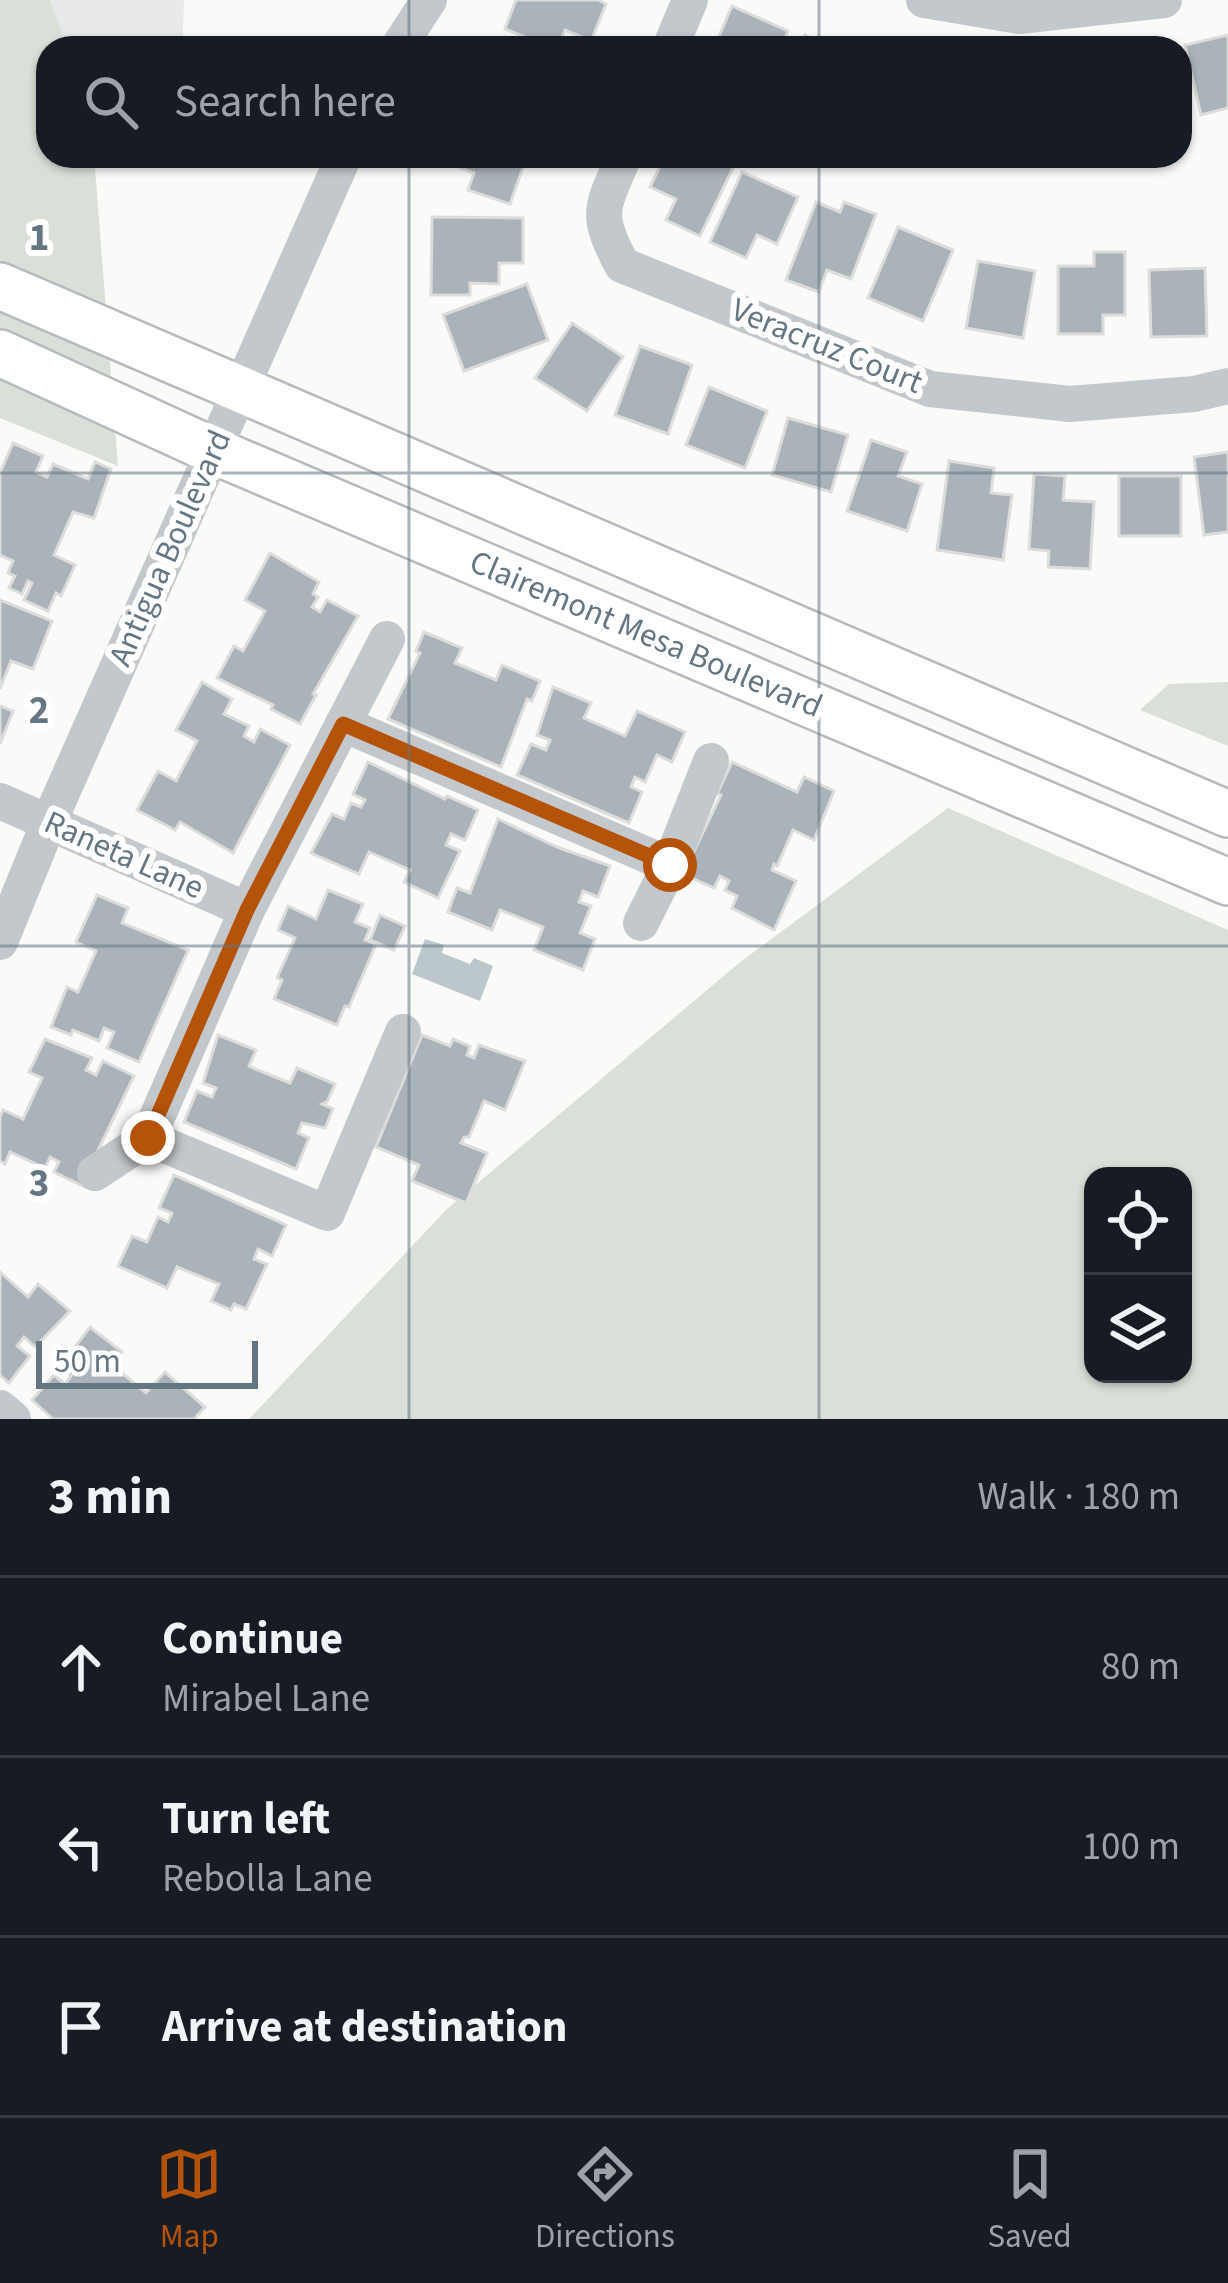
<!DOCTYPE html>
<html lang="en">
<head>
<meta charset="utf-8">
<style>
	body { margin:0; font-family:"Source Sans 3",sans-serif; background:#242831; color:#f1f3f6 }
	.controls { position:absolute; right:36px; bottom:36px; display:grid; overflow:hidden; border-radius:24px; box-shadow:0 3px 9px #0004 }
	.controls button { width:108px; height:108px; display:grid; place-items:center; padding:0; border:0; border-bottom:3px solid #363941; background:#171b24; color:#f1f3f6; font:60px sans-serif }
	.scale { position:absolute; left:36px; bottom:30px; width:222px; box-sizing:border-box; padding-left:12px; border:6px solid #657683; border-top:0; font-size:33px; line-height:42px; white-space:nowrap; color:#657683; -webkit-text-stroke:9px #fff; paint-order:stroke }
	.stop { position:absolute; width:36px; height:36px; margin:-27px; border:9px solid #b45309; border-radius:50%; background:#fff }
	.stop.end { background:#b45309; border-color:#fff; box-shadow:0 3px 12px #0008 }
	.list { margin:0; padding:0; list-style:none }
	h2 { display:flex; justify-content:space-between; align-items:center; height:156px; margin:0; padding:0 48px; font-size:51px }
	h2 small { font-size:39px; font-weight:400; color:#9ea1a6 }
	.list li { display:grid; grid-template-columns:78px 1fr auto; gap:36px; align-items:center; box-sizing:border-box; height:180px; padding:0 48px; border-top:3px solid #363941 }
	.list b { display:block; font-size:45px; white-space:nowrap }
	.list p { margin:0; font-size:39px; white-space:nowrap; color:#9ea1a6 }
	.list em { font-size:39px; font-style:normal; color:#9ea1a6 }
	.icon { flex:none; width:66px; height:66px; fill:none; stroke:currentColor; stroke-width:2; stroke-linecap:round; stroke-linejoin:round }
	.map { position:relative; flex:none; width:1228px; height:1419px; overflow:hidden }
	.search { position:absolute; background:#171b24; box-shadow:0 3px 9px #0004; left:36px; right:36px; top:36px; height:132px; display:flex; align-items:center; gap:30px; box-sizing:border-box; padding:0 42px; border-radius:36px; color:#9ea1a6; font-size:45px }
	.sheet { height:696px; background:#171b24 }
	nav { display:flex; justify-content:space-around; align-items:center; box-sizing:border-box; height:168px; border-top:3px solid #363941; background:#171b24; font-size:33px; color:#9ea1a6 }
	nav a { display:grid; justify-items:center; gap:6px }
	nav .on { color:#b45309 }
	.map>svg:first-child { display:block }
	.built { fill:#e8e9e9 }
	.green { fill:#dadfd7; fill-rule:evenodd }
	.water { fill:#bbc7cb }
	.building { fill:#aab3b9; stroke:#dcdcda; stroke-width:3 }
	.lines { fill:none; stroke-linecap:round; stroke-linejoin:round }
	.major-casing { stroke:#b5babe; stroke-width:50 }
	.minor { stroke:#c3c8cc; stroke-width:36 }
	.major { stroke:#fff; stroke-width:45 }
	.route { stroke:#b45309; stroke-width:15 }
	.grid { fill:none; stroke:#657683; stroke-width:3; stroke-opacity:0.55 }
	.labels { text-anchor:middle; dominant-baseline:central; stroke-width:12; stroke-linejoin:round; paint-order:stroke }
	.street-label { font-size:33px; fill:#657683; stroke:#fff }
	.grid-label { font-size:39px; text-anchor:middle; font-weight:bold; fill:#657683; stroke:#fff; stroke-width:12; stroke-linejoin:round; paint-order:stroke }
</style>
</head>
<body>
<div class="map">
<svg width="1228" height="1419" viewBox="0 0 1228 1419">
	<rect width="100%" height="100%" fill="#fafaf8"/>
	<polygon class="built" points="50,0 184,0 183,36 177,48 68,48"/>
	<g class="green">
		<polygon points="0,0 50,0 68,48 48,48 48,156 94,156 118,466 0,418"/>
		<polygon points="1228,682 1228,746 1140,710 1169,684"/>
		<path d="M948 808 1228 930V1419H249L447 1209 739 963ZM1093 1176H1183V1374H1093Z"/>
	</g>
	<polygon class="water" points="425,939 444,945 442,953 470,964 474,958 493,966 480,1001 412,974"/>
	<g class="building">
		<polygon points="516,0 598,0 606,4 591,41 565,30 558,48 552,48 505,29"/>
		<polygon points="732,6 788,31 781,48 714,48"/>
		<polygon points="805,35 832,48 798,48"/>
		<polygon points="1228,35 1228,108 1201,115 1185,45"/>
		<polygon points="459,156 527,156 510,204 468,190 474,173 455,166"/>
		<polygon points="665,156 712,156 734,166 700,236 666,220 676,199 650,187"/>
		<polygon points="742,172 798,197 777,244 757,235 746,258 710,242"/>
		<polygon points="816,202 840,212 844,202 876,214 851,279 827,270 819,292 786,280"/>
		<polygon points="432,217 523,218 523,263 499,263 499,284 470,283 470,295 431,295"/>
		<polygon points="898,227 953,250 923,321 868,298"/>
		<polygon points="1094,252 1125,252 1125,315 1103,315 1103,334 1058,334 1058,266 1094,266"/>
		<polygon points="978,261 1035,271 1023,338 966,328"/>
		<polygon points="1205,268 1207,336 1151,337 1149,270"/>
		<polygon points="527,284 548,340 464,371 443,315"/>
		<polygon points="572,323 623,357 587,411 535,378"/>
		<polygon points="640,346 692,365 668,434 615,415"/>
		<polygon points="709,387 767,411 745,468 686,445"/>
		<polygon points="788,418 848,435 831,492 772,475"/>
		<polygon points="871,440 907,452 898,476 922,484 907,531 847,511"/>
		<polygon points="13,443 43,456 36,472 47,477 53,464 88,479 95,462 111,469 94,518 73,512 54,555 75,565 61,596 56,593 48,611 24,600 32,583 28,581 22,594 9,588 15,576 8,573 13,561 0,555 0,473"/>
		<polygon points="1228,452 1228,532 1204,535 1194,457"/>
		<polygon points="949,461 994,468 991,493 1012,495 1003,560 937,550"/>
		<polygon points="1034,474 1065,476 1063,500 1094,502 1090,569 1048,567 1049,551 1029,549"/>
		<rect x="1119" y="476" width="62" height="60"/>
		<polygon points="270,553 319,582 313,594 318,597 312,607 320,612 327,600 358,616 313,694 316,695 300,724 271,709 273,705 217,678 234,646 243,651 265,611 245,600"/>
		<polygon points="0,600 52,621 33,669 11,661 0,689"/>
		<polygon points="424,632 462,648 455,663 496,680 502,665 540,681 532,701 527,699 501,767 388,719 420,653 416,651"/>
		<polygon points="202,682 232,699 224,714 249,726 244,736 254,742 260,729 290,745 233,853 180,822 175,830 137,810 158,771 176,781 197,741 176,730"/>
		<polygon points="553,687 591,703 584,718 625,736 637,711 685,732 672,762 657,755 645,782 635,777 631,787 642,792 629,823 517,775 531,744 546,750 550,740 537,735"/>
		<polygon points="0,706 13,711 0,744"/>
		<polygon points="368,762 445,799 447,796 478,810 465,840 451,834 446,845 460,851 438,898 404,882 410,870 369,852 359,874 311,853 332,814 344,819 351,803 361,807 365,800 353,794"/>
		<polygon points="732,762 797,792 804,777 834,791 814,840 793,830 777,866 774,864 772,870 796,881 774,930 732,908 737,896 725,890 729,881 720,876 714,888 683,874 721,795 717,794"/>
		<polygon points="498,819 557,847 610,866 598,897 583,891 579,902 591,906 580,933 595,939 583,970 534,950 543,927 500,910 492,930 448,912 457,888 470,893"/>
		<polygon points="328,890 363,904 355,922 370,928 365,940 376,944 349,1007 345,1006 337,1025 274,999 282,980 277,978 295,938 278,930 288,906 316,919"/>
		<polygon points="97,895 128,908 122,923 188,950 139,1062 107,1048 114,1032 104,1028 99,1041 73,1030 71,1035 51,1027 67,987 78,992 96,951 76,942"/>
		<polygon points="380,915 405,926 394,950 370,940"/>
		<polygon points="218,1035 256,1050 249,1066 255,1069 290,1083 297,1068 335,1084 327,1102 322,1104 333,1109 325,1128 302,1123 298,1133 309,1138 296,1169 184,1122 197,1091 212,1097 216,1088 203,1083"/>
		<polygon points="422,1035 450,1046 453,1039 470,1046 467,1055 474,1058 479,1045 525,1061 505,1110 484,1101 469,1137 464,1137 461,1143 487,1153 466,1203 412,1181 419,1165 376,1147"/>
		<polygon points="45,1039 92,1058 86,1070 96,1075 103,1061 134,1076 95,1156 85,1187 54,1172 59,1162 50,1157 45,1168 10,1152 5,1164 0,1161 0,1117 3,1110 23,1119 42,1078 29,1072"/>
		<polygon points="174,1175 286,1225 272,1256 258,1249 254,1259 267,1264 246,1309 234,1304 231,1310 211,1301 219,1284 177,1267 167,1288 118,1266 132,1236 147,1242 158,1217 168,1222 172,1213 159,1208"/>
		<polygon points="0,1272 28,1297 38,1284 70,1311 35,1347 24,1337 17,1346 30,1356 9,1383 0,1375"/>
		<polygon points="90,1327 122,1352 111,1364 146,1393 165,1372 205,1407 194,1419 53,1419 32,1400 54,1375 65,1384 71,1376 60,1367"/>
	</g>
	<g class="lines">
		<defs>
			<g id="major">
				<polyline points="0,286 1228,814"/>
				<polyline points="0,353 214,451 1228,882"/>
			</g>
		</defs>
		<use href="#major" class="major-casing"/>
		<g class="minor">
			<polyline points="924,0 1019,16 1164,0"/>
			<polyline points="398,48 429,0"/>
			<polyline points="670,48 690,0"/>
			<path d="M624 156C602 209 594 212 622 265L930 389 1070 404 1194 394 1228 386"/>
			<polyline points="343,724 670,865"/>
			<polyline points="0,801 247,910"/>
			<polyline points="641,923 670,865 711,761"/>
			<polyline points="0,942 49,822 344,156"/>
			<polyline points="148,1138 327,1213 403,1032"/>
			<polyline points="95,1173 148,1138 247,910 387,639"/>
			<polyline points="0,1408 13,1419"/>
		</g>
		<use href="#major" class="major"/>
	</g>
	<g class="lines">
		<polyline class="route" points="148,1138 247,910 343,724 670,865"/>
	</g>
	<path class="grid" d="M409 0V48M819 0V48M409 156V1419M819 156V1419M0 473H1228M0 946H1228"/>
	<g class="labels">
		<g class="street-label">
			<text transform="translate(827 346) rotate(22)">Veracruz Court</text>
			<text transform="translate(170 548) rotate(-66)">Antigua Boulevard</text>
			<text transform="translate(646 634) rotate(23)">Clairemont Mesa Boulevard</text>
			<text transform="translate(124 855) rotate(24)">Raneta Lane</text>
		</g>
	</g>
	<g class="grid-label">
		<text x="39" y="250">1</text>
		<text x="39" y="723">2</text>
		<text x="39" y="1196">3</text>
	</g>
</svg>
<div class="controls">
<button><svg class="icon" aria-label="locate" viewBox="0 0 24 24"><circle cx="12" cy="12" r="6"/><path d="M12 2v4M12 18v4M2 12h4M18 12h4"/></svg></button>
<button><svg class="icon" aria-label="layers" viewBox="0 0 24 24"><path d="M12 4l9 5-9 5-9-5zM3 14l9 5 9-5"/></svg></button>
</div>
<div class="scale">50 m</div>
<div class="stop" style="left:670px;top:865px"></div>
<div class="stop end" style="left:148px;top:1138px"></div>
<div class="search"><svg class="icon" aria-label="search" viewBox="0 0 24 24"><circle cx="10" cy="10" r="6"/><path d="M15 15l6 6"/></svg>Search here</div>
</div>
<section class="sheet">
<h2>3 min<small>Walk · 180 m</small></h2>
<ul class="list">
<li><svg class="icon" aria-label="ahead" viewBox="0 0 24 24"><path d="M12 20V5M6 11l6-6 6 6"/></svg><div><b>Continue</b><p>Mirabel Lane</p></div><em>80 m</em></li>
<li><svg class="icon" aria-label="left" viewBox="0 0 24 24"><path d="M17 20v-9H6M10 6l-5 5 5 5"/></svg><div><b>Turn left</b><p>Rebolla Lane</p></div><em>100 m</em></li>
<li><svg class="icon" aria-label="arrive" viewBox="0 0 24 24"><path d="M6 21V4h12l-3 4 3 4H6"/></svg><div><b>Arrive at destination</b></div></li>
</ul>
</section>
<nav>
<a class="on"><svg class="icon" aria-label="map" viewBox="0 0 24 24"><path d="M3 6l6-2 6 2 6-2v14l-6 2-6-2-6 2zM9 4v14M15 6v14"/></svg>Map</a>
<a><svg class="icon" aria-label="directions" viewBox="0 0 24 24"><path d="M12 3l9 9-9 9-9-9zM9 14v-3h6M13 9l2 2-2 2"/></svg>Directions</a>
<a><svg class="icon" aria-label="saved" viewBox="0 0 24 24"><path d="M7 4h10v16l-5-4-5 4z"/></svg>Saved</a>
</nav>
</body>
</html>
